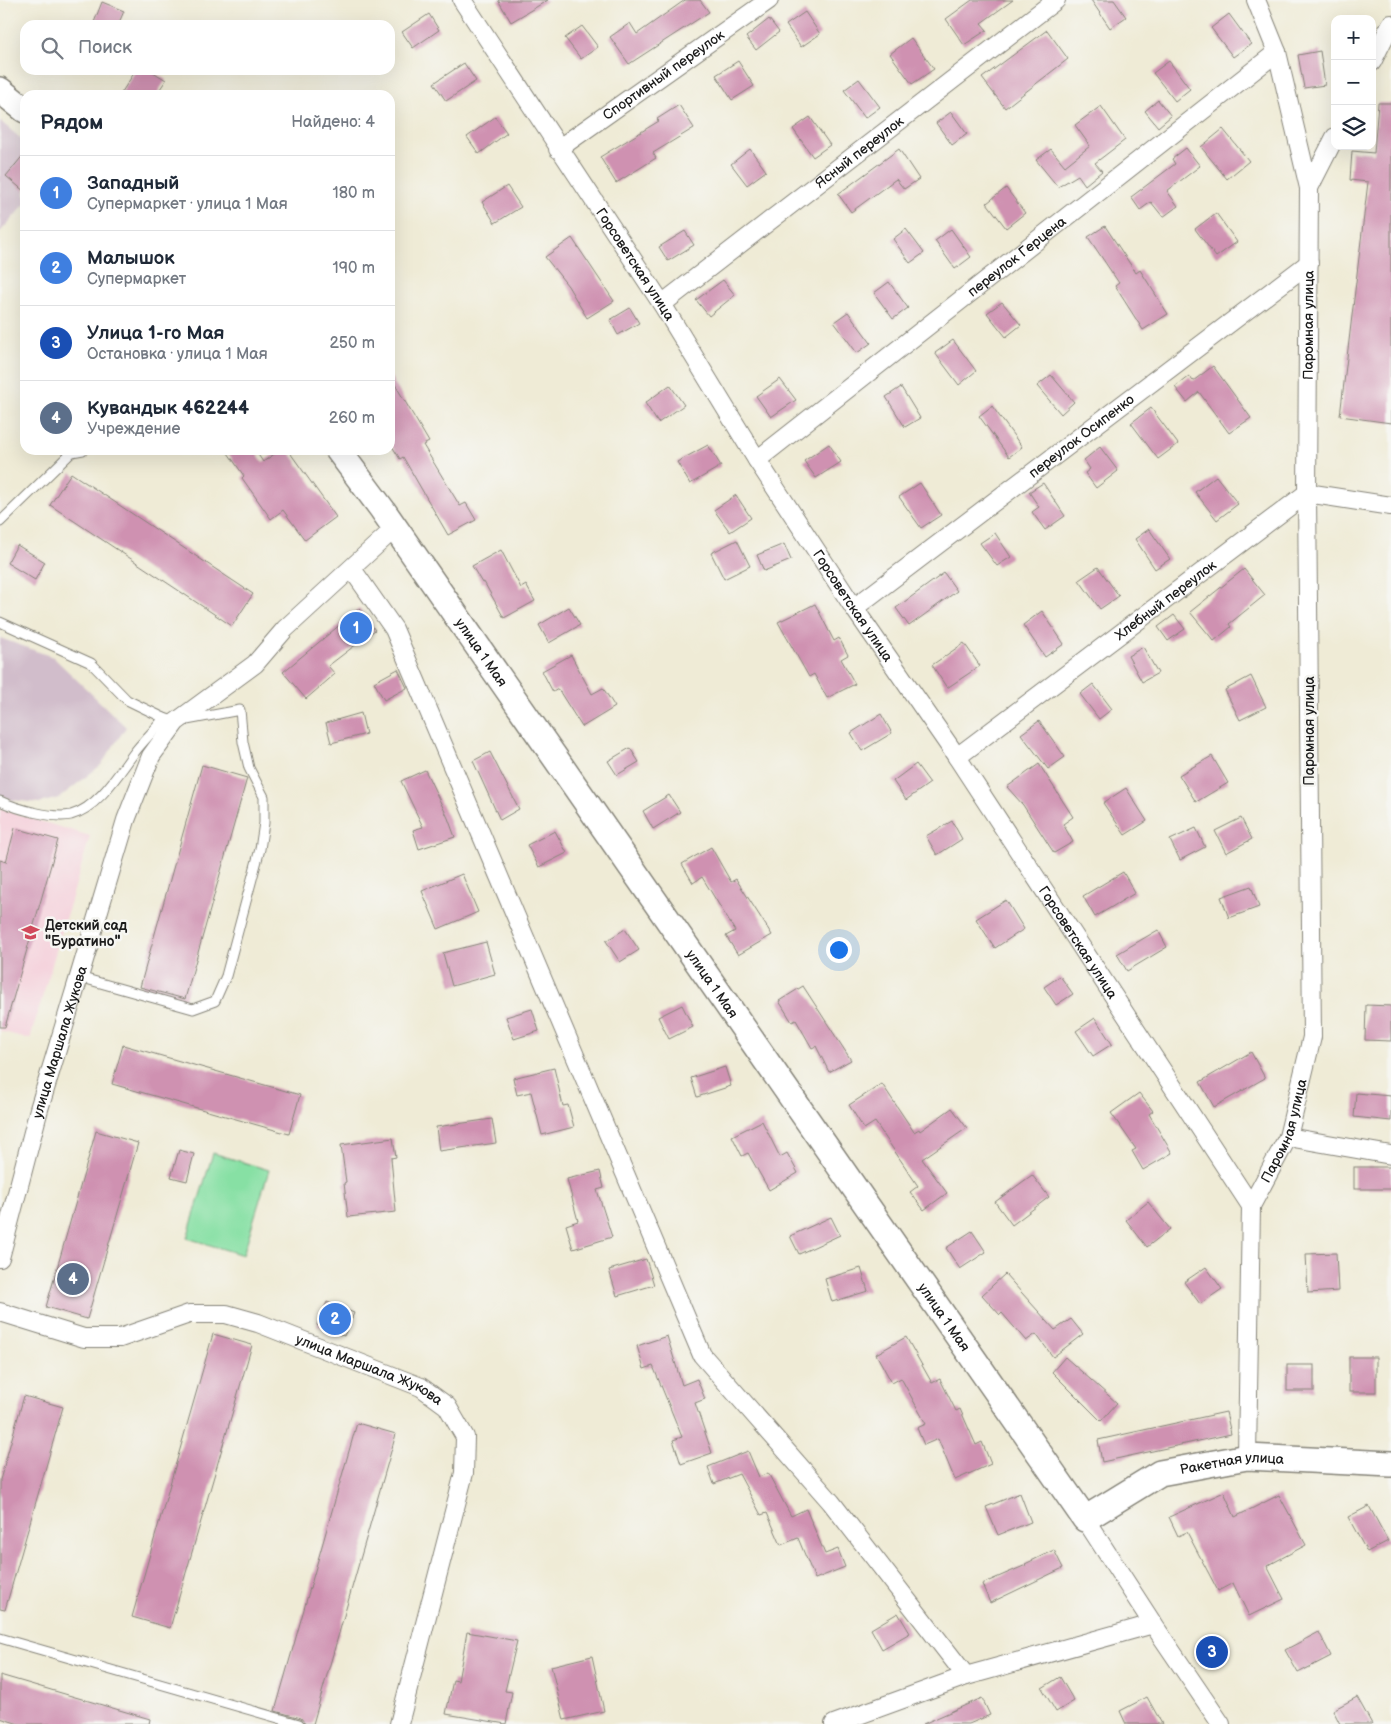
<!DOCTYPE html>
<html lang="ru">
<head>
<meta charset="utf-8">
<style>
	body { margin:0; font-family:"Balsamiq Sans",sans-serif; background:#f2f2f3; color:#1f2937 }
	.controls { position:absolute; right:15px; top:15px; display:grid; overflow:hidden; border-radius:10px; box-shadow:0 5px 20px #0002 }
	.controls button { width:45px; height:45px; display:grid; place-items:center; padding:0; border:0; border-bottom:1px solid #e0e1e3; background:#fff; color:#1f2937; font:25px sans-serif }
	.you { position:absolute; left:838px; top:949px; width:18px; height:18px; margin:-12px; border:4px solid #fff; border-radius:50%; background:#1a73e8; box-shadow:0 0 0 8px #1a73e833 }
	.badge { display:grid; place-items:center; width:32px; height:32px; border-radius:50%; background:#d93025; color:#fff; font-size:16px; font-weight:700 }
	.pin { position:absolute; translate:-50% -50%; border:2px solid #fff; box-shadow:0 1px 5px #0006 }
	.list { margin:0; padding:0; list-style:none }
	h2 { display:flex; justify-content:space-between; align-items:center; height:65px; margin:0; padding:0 20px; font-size:21px }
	h2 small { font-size:16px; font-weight:400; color:#747a83 }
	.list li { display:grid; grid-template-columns:32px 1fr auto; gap:15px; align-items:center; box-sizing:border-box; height:75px; padding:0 20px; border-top:1px solid #e0e1e3 }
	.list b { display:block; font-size:19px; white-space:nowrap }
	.list p { margin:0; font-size:16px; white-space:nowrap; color:#747a83 }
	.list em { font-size:16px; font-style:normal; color:#747a83 }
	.icon { flex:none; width:28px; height:28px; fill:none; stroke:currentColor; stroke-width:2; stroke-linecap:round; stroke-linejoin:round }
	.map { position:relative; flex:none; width:1391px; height:1724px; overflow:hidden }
	.search { position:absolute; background:#fff; box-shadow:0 5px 20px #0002; left:20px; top:20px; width:375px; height:55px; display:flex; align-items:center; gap:12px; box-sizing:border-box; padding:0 18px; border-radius:15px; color:#747a83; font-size:19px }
	.panel { position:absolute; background:#fff; box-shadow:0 5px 20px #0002; left:20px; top:90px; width:375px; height:365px; border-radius:15px }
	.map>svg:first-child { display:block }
	.built { fill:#f5cfda }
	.industrial { fill:#d1bdcb }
	.green { fill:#87e0a4; stroke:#527e60 }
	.building { fill:#cf91b1 }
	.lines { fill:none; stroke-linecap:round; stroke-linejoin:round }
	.lane-casing { stroke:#868479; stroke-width:11 }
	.street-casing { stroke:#868479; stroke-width:20 }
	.secondary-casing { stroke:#868479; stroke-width:28 }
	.lane { stroke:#fff; stroke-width:9 }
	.street { stroke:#fff; stroke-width:18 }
	.secondary { stroke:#fff; stroke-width:25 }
	.labels { text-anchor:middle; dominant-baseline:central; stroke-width:5; stroke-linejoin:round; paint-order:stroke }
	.street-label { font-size:14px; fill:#1c1c1c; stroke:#f6f6f2 }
	.poi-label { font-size:14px; font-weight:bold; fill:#1c1c1c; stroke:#f6f6f2; text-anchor:start }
</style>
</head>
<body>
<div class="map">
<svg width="1391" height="1724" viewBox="0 0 1391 1724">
	<rect width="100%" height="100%" fill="#f6f6f2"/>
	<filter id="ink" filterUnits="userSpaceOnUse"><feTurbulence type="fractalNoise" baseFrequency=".02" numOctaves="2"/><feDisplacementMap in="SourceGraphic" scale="10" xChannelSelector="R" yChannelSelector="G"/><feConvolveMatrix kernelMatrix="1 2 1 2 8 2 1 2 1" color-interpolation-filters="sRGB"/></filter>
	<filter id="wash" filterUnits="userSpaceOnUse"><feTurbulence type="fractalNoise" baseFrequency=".0096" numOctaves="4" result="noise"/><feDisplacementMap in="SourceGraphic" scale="20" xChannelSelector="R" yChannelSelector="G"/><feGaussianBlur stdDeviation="1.12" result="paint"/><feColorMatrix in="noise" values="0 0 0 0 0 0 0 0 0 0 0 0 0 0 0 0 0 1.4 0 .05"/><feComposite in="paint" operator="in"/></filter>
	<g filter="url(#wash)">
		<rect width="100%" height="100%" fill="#efebd6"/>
		<polygon class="built" points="0,809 90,836 30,1039 0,1031"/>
		<g class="industrial">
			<polygon points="0,121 25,142 25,204 0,232"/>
			<polygon points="0,638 53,657 126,727 101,765 59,798 39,803 12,800 0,795"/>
		</g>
		<polygon class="green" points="213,1153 269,1170 243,1255 187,1238"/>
		<g id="blocks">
			<g class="building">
				<polygon points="498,0 548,0 511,22"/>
				<polygon points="685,0 700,0 709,12 629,64 610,37 630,23 637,34"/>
				<polygon points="972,0 1013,0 981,23 987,30 964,45 946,19"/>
				<polygon points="1091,0 1114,0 1126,17 1110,28"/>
				<polygon points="102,2 124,11 118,25 93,25"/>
				<polygon points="805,12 820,34 801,47 786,25"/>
				<polygon points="429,14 439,30 413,48 402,32"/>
				<polygon points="1229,14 1251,44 1233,57 1211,28"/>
				<polygon points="769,19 779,32 756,50 746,37"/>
				<polygon points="582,26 598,47 581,59 565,38"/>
				<polygon points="1047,30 1068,59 1005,108 982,78"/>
				<polygon points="911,38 934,69 912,84 890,54"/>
				<polygon points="1320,51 1325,85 1304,88 1298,55"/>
				<polygon points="738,61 754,86 732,100 716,75"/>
				<polygon points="1169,61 1190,89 1175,101 1153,73"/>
				<polygon points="464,63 476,81 446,101 434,83"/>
				<polygon points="136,70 150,70 166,80 156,95 120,95"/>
				<polygon points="859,79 880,107 865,118 844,90"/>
				<polygon points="1158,100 1171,116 1158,127 1145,111"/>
				<polygon points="1378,103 1391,103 1391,423 1340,416 1368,182 1350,180 1352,151 1374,153"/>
				<polygon points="679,105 694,128 653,153 656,158 616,183 600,157 659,121 657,119"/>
				<polygon points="1101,106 1125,140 1095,163 1102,171 1085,185 1078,175 1058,187 1036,160 1051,149 1065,166 1090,146 1075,125"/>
				<polygon points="951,112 967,134 952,145 936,123"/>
				<polygon points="495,117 507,133 479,154 467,137"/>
				<polygon points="810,117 830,145 813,157 793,129"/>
				<polygon points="1223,129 1249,161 1227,179 1201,147"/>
				<polygon points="1186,148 1200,166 1167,191 1178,206 1163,217 1151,202 1140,210 1131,197 1175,164 1172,159"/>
				<polygon points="750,149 766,171 747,185 731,164"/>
				<polygon points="899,149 919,179 904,189 896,179 851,212 838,194"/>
				<polygon points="25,153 25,192 6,176"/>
				<polygon points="507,186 521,207 495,223 482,202"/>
				<polygon points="1006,188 1025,213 1006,228 987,203"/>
				<polygon points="1216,213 1237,242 1216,257 1195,229"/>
				<polygon points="1105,226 1136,273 1140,270 1168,314 1143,330 1115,286 1119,283 1088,237"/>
				<polygon points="906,229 924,253 910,263 893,239"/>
				<polygon points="951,229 971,257 955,269 935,241"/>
				<polygon points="685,231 694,245 668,261 659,247"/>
				<polygon points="572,238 614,301 587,318 568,286 545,257"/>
				<polygon points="723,280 735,295 709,316 696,300"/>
				<polygon points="889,282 908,308 893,319 874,293"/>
				<polygon points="1002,302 1021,325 1006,337 987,313"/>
				<polygon points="630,308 639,323 618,335 610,320"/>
				<polygon points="848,312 871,343 857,353 834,322"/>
				<polygon points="953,340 976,371 959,385 935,353"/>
				<polygon points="1213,366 1251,418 1229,433 1199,392 1187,402 1175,387 1189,376 1193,381"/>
				<polygon points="1051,375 1074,402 1061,414 1037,386"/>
				<polygon points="390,376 429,442 423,445 460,506 466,503 476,520 448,535 403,457 400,459 390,443"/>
				<polygon points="780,379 796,400 771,417 756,396"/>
				<polygon points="670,385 684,405 658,423 645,403"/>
				<polygon points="901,387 920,418 905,427 886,397"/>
				<polygon points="992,406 1022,447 1009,457 979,416"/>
				<polygon points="1151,408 1178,444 1158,459 1131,423"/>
				<polygon points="829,444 841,462 816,478 804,461"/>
				<polygon points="708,445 721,466 690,484 677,462"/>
				<polygon points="1100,447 1118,471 1096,488 1085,473 1090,469 1084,460"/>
				<polygon points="226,450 255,450 263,462 280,450 288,450 336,517 305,540 283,510 271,519 242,478 244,476"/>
				<polygon points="71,473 253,594 232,626 50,505"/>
				<polygon points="1216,476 1238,504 1217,520 1195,492"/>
				<polygon points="920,483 941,515 921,528 899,497"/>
				<polygon points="1043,483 1065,516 1045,530 1032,512 1039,507 1029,492"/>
				<polygon points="736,495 751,518 730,532 714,510"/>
				<polygon points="1149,529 1170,559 1155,569 1135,539"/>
				<polygon points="995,533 1011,557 997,566 980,543"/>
				<polygon points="737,540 750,566 724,579 711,553"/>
				<polygon points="784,544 791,560 764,571 757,555"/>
				<polygon points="17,545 45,562 35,580 7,563"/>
				<polygon points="501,550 521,588 526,585 535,601 504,618 484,582 482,583 472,566"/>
				<polygon points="1098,567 1119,596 1100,609 1079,580"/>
				<polygon points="1244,569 1265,595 1229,624 1231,627 1214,641 1190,612"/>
				<polygon points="944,573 957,591 909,626 896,608"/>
				<polygon points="815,604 834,641 839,638 848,655 841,659 855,684 827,698 814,674 809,677 778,622"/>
				<polygon points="569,607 580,625 549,643 539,625"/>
				<polygon points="359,609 375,630 328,666 335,674 306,699 283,672"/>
				<polygon points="1042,611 1064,644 1045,657 1023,625"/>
				<polygon points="1174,615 1185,629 1168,641 1158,627"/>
				<polygon points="964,643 980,666 947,688 932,665"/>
				<polygon points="1143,647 1158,673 1142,682 1128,656"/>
				<polygon points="571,655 592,694 603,688 615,707 582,727 558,689 553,692 542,671"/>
				<polygon points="398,669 407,688 384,700 374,682"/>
				<polygon points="1251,676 1266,707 1240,720 1225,690"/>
				<polygon points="1093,684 1112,709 1099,719 1080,694"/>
				<polygon points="361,713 366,734 331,743 326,723"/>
				<polygon points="881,714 892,733 862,751 851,733"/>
				<polygon points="1039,721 1065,757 1048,769 1021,734"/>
				<polygon points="630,748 639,762 617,775 608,761"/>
				<polygon points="490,752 519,809 500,820 473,761"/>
				<polygon points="1212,756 1228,783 1196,802 1179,775"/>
				<polygon points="916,764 930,783 906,800 893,781"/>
				<polygon points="1039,764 1073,817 1063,824 1073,842 1054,853 1023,805 1007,787"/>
				<polygon points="202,765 247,778 185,999 140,987"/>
				<polygon points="425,770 448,818 455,837 419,849 413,830 423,827 401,781"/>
				<polygon points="1126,788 1147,821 1125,835 1103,803"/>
				<polygon points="669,795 680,812 653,829 643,811"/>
				<polygon points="1241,818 1252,839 1226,853 1215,831"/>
				<polygon points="952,821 962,839 937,855 926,836"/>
				<polygon points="15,828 58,840 5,1027 0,1027 0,860 6,862"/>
				<polygon points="1196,828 1205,847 1180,860 1170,840"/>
				<polygon points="555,831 567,853 539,867 527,845"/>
				<polygon points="711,847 731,882 736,879 772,935 738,955 726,936 735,931 702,877 693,883 682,864"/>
				<polygon points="1123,872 1135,893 1095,917 1083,896"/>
				<polygon points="462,874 478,912 438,929 422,891"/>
				<polygon points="1251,886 1259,907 1229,918 1221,897"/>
				<polygon points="1006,900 1024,929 995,948 976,919"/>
				<polygon points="625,929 639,950 620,962 606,941"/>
				<polygon points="1158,930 1167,947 1127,971 1117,954"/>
				<polygon points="486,942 495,974 452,986 443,953"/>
				<polygon points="1060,976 1073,994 1056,1005 1044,987"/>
				<polygon points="803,986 851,1060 829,1072 816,1046 812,1048 796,1020 792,1022 779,1001"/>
				<polygon points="682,1005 693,1027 669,1039 658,1017"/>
				<polygon points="1366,1005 1391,1006 1391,1041 1365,1040"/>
				<polygon points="532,1009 539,1031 514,1039 506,1017"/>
				<polygon points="1095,1018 1112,1044 1093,1056 1076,1031"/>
				<polygon points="123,1045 300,1095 289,1134 112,1084"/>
				<polygon points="1251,1052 1265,1078 1214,1107 1200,1082"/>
				<polygon points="725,1067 731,1086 697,1097 691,1078"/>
				<polygon points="554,1068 563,1106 568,1105 574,1127 542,1135 531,1092 517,1095 513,1078"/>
				<polygon points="882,1084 914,1132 919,1129 920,1131 952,1108 967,1128 922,1159 947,1193 924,1210 910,1192 918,1186 875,1122 864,1129 849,1105"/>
				<polygon points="1139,1093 1153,1111 1149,1114 1172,1153 1143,1170 1132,1151 1136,1149 1111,1113"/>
				<polygon points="1356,1093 1391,1096 1391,1121 1354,1117"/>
				<polygon points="492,1119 496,1143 439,1151 436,1127"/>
				<polygon points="762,1121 780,1157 787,1153 798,1173 769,1190 748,1153 742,1156 732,1136"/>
				<polygon points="96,1131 138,1143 87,1319 46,1307"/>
				<polygon points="393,1138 396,1157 391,1158 396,1212 348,1217 344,1183 346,1182 341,1145"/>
				<polygon points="179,1150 194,1154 187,1181 171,1177"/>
				<rect x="1354" y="1167" width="37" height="22"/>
				<polygon points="600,1171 604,1188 597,1190 612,1237 573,1249 566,1225 578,1221 567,1179"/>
				<polygon points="1032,1175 1049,1197 1012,1225 995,1202"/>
				<polygon points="1148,1202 1170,1229 1147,1247 1126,1220"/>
				<polygon points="831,1217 840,1235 799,1254 790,1236"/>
				<polygon points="972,1231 986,1252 960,1269 946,1248"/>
				<polygon points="1336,1253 1338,1291 1308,1293 1306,1254"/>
				<polygon points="646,1259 654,1285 617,1296 609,1270"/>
				<polygon points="1206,1267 1222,1289 1200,1304 1184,1282"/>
				<polygon points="861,1268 868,1291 832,1302 825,1279"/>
				<polygon points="1005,1274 1055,1330 1071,1319 1083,1334 1053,1357 1036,1334 1026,1341 1002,1313 1000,1315 982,1295"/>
				<polygon points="327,1302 354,1313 344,1336 317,1325"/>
				<polygon points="213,1334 252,1345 170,1628 132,1617"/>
				<polygon points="667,1336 682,1385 697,1379 705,1399 695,1403 712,1453 681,1464 673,1440 682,1437 653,1366 644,1369 637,1346"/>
				<polygon points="906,1337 932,1383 940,1379 956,1411 960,1409 976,1445 982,1442 991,1464 955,1480 938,1439 924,1445 917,1428 926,1424 901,1378 892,1383 876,1354"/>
				<polygon points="1065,1357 1117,1403 1101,1421 1052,1372"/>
				<rect x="1349" y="1357" width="27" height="35"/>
				<rect x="1287" y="1365" width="27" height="26"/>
				<polygon points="24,1396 63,1407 5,1610 0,1609 0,1480"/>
				<polygon points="1226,1412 1231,1434 1102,1462 1098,1440"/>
				<polygon points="357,1423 396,1434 313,1724 305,1724 301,1718 275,1711"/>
				<polygon points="748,1451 759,1477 768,1473 791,1516 806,1509 825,1554 838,1549 845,1567 815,1579 798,1538 781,1545 767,1513 761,1515 739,1474 714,1484 708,1467"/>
				<polygon points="1224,1492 1235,1517 1279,1495 1306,1545 1267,1566 1284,1599 1249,1616 1233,1583 1218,1591 1187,1532 1178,1536 1169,1517"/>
				<polygon points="1020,1493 1031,1522 998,1535 986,1507"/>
				<polygon points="1369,1506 1388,1541 1367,1552 1348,1517"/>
				<polygon points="1054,1550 1063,1568 990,1603 982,1584 1026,1565 1025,1564"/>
				<polygon points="898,1613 910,1633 882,1649 871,1629"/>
				<polygon points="467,1632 517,1641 505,1691 512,1692 506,1724 446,1714 453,1680 458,1681"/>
				<polygon points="1319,1632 1331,1656 1298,1673 1285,1650"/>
				<polygon points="592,1656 604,1711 564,1720 551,1666"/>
				<polygon points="0,1675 150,1719 149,1724 19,1724 0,1718"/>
				<polygon points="1060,1677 1074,1701 1056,1712 1042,1688"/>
				<polygon points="1147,1697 1162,1724 1126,1724 1120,1711"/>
				<polygon points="1357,1697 1372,1724 1340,1724 1333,1710"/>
				<polygon points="982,1698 990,1715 969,1724 923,1724"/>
			</g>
		</g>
	</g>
	<g filter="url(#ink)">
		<use href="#blocks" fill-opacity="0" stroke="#868479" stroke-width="1"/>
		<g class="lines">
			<defs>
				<g id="lane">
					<polyline points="0,522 72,452 83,450"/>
					<polyline points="0,622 91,663 127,700 164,718 176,722 240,710 243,742 249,768 264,797 264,823 260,849 226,976 215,1001 193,1009 79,977"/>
					<path d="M0 801C17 809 53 819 71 815 98 808 119 773 134 753 143 741 155 730 164 718"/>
					<polyline points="0,1638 299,1724"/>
				</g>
				<g id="street">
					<path id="s1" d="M462 0 662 304 757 460 854 608 957 757 1251 1206"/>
					<polyline points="1372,62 1391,24"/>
					<path id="s2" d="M558 149 769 0"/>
					<polyline points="1309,188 1335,137"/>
					<path id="s3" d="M662 304 1056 0"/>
					<path id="s4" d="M757 460 1277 52"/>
					<polyline points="352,569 394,629 702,1355 831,1502 966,1676"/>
					<path id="s5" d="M854 608 1309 263"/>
					<path id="s6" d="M957 757 1307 493 1391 506"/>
					<polyline points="1288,1137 1391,1155"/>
					<path id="s7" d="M0 1258 39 1109 79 977 126 820 151 756 176 722 255 664 285 629 395 528"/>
					<path id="s8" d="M0 1312 84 1338H120L189 1314H226L258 1323 421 1387 447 1406 465 1437 464 1473 399 1724"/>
					<path id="s9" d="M1247 1457 1251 1206 1288 1137 1312 1037 1307 493 1309 188 1277 52 1256 0"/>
					<polyline points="1085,1519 1153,1624 1221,1724"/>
					<polyline points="834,1724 966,1676 1153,1624"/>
				</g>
				<g id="secondary">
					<polyline points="0,90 25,110"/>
					<path id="s10" d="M338 450 382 509 1085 1519 1160 1473 1247 1457 1391 1464"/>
				</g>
			</defs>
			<use href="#lane" class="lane-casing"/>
			<use href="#street" class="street-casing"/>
			<use href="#secondary" class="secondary-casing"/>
			<use href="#lane" class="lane"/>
			<use href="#street" class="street"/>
			<use href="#secondary" class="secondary"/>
		</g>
	</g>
	<defs>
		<symbol id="school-bare" viewBox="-9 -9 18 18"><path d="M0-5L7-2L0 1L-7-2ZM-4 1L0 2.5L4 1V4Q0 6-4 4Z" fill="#d1495b" stroke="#f6f6f2" stroke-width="2.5" paint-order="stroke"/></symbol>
	</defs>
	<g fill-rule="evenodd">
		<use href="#school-bare" x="18" y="920" width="25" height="25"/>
	</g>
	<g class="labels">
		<g class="street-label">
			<text stroke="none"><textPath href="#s2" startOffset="129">Спортивный переулок</textPath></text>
			<text stroke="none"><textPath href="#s3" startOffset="249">Ясный переулок</textPath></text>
			<text stroke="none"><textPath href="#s4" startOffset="330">переулок Герцена</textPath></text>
			<text stroke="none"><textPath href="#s1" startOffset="316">Горсоветская улица</textPath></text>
			<text stroke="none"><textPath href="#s9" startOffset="1144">Паромная улица</textPath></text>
			<text stroke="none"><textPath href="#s5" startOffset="285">переулок Осипенко</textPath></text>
			<text stroke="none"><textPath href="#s6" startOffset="261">Хлебный переулок</textPath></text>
			<text stroke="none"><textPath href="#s1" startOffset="721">Горсоветская улица</textPath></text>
			<text stroke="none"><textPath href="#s10" startOffset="248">улица 1 Мая</textPath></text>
			<text transform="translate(1309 731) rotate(-90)">Паромная улица</text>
			<text stroke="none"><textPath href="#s1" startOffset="1126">Горсоветская улица</textPath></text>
			<text stroke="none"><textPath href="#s10" startOffset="652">улица 1 Мая</textPath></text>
			<text stroke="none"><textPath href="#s7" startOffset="224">улица Маршала Жукова</textPath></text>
			<text stroke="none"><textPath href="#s9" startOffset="334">Паромная улица</textPath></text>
			<text stroke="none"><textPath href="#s10" startOffset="1058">улица 1 Мая</textPath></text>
			<text stroke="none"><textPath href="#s8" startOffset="388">улица Маршала Жукова</textPath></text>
			<text stroke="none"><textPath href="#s10" startOffset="1465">Ракетная улица</textPath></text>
		</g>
		<g class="poi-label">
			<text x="45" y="925">Детский сад<tspan x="45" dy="16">"Буратино"</tspan></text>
		</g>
	</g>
</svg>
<div class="controls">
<button>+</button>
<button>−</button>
<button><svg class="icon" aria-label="layers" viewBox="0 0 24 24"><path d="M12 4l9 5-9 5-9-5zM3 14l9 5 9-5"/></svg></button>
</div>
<div class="you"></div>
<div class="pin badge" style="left:356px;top:628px;background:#3f7fe0">1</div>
<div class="pin badge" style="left:335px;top:1319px;background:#3f7fe0">2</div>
<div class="pin badge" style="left:1212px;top:1652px;background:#1a4fb4">3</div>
<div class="pin badge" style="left:73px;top:1279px;background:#5c6f8a">4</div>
<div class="search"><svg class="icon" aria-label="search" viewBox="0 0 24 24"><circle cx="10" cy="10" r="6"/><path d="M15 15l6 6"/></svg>Поиск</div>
<section class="panel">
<h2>Рядом<small>Найдено: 4</small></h2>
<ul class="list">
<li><span class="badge" style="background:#3f7fe0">1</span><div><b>Западный</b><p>Супермаркет · улица 1 Мая</p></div><em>180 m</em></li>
<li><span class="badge" style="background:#3f7fe0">2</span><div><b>Малышок</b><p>Супермаркет</p></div><em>190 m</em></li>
<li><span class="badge" style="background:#1a4fb4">3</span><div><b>Улица 1-го Мая</b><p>Остановка · улица 1 Мая</p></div><em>250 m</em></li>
<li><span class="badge" style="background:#5c6f8a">4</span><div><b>Кувандык 462244</b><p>Учреждение</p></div><em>260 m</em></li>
</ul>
</section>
</div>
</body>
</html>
